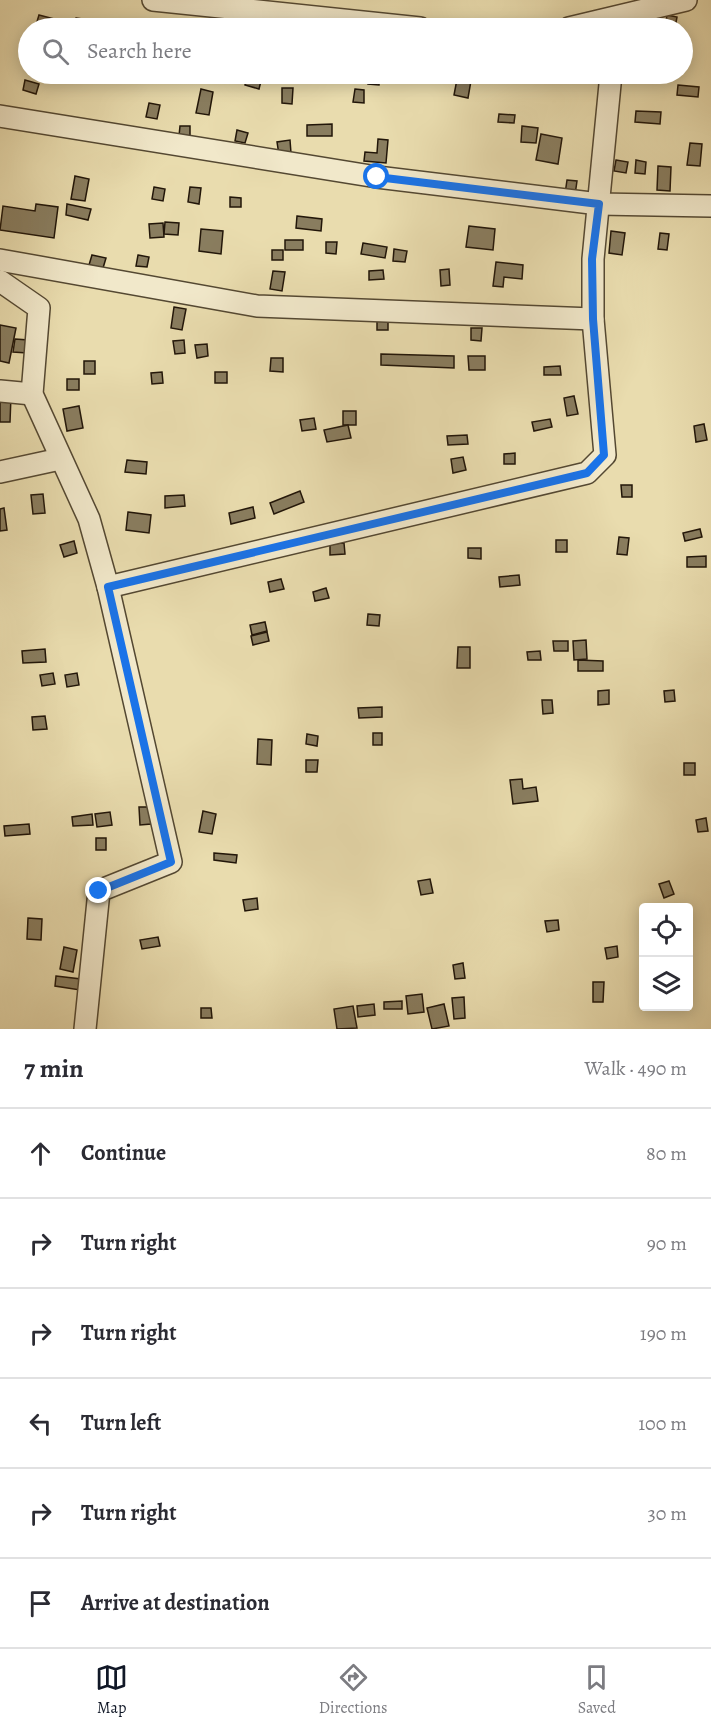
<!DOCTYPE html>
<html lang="en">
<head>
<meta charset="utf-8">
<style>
	body { margin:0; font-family:Alegreya,serif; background:#f2f2f3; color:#2b2b33 }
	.controls { position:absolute; right:18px; bottom:18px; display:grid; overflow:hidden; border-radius:6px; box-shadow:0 3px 15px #0003 }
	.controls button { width:54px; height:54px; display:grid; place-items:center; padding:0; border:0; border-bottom:2px solid #e1e1e2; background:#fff; color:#2b2b33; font:30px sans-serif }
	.stop { position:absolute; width:18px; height:18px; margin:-14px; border:4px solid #1a73e8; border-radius:50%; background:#fff }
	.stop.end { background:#1a73e8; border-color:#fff; box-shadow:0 2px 6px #0008 }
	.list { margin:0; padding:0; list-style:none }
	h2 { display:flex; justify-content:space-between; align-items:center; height:78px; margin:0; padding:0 24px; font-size:26px }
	h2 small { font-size:20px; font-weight:400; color:#7c7c81 }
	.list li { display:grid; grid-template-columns:39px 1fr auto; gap:18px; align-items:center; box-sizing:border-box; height:90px; padding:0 24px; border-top:2px solid #e1e1e2 }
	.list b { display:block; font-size:22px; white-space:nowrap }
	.list em { font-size:20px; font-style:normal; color:#7c7c81 }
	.icon { flex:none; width:33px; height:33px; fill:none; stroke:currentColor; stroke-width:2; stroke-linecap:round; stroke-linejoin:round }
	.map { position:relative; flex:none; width:711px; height:1029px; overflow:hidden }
	.search { position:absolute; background:#fff; box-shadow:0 3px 15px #0003; left:18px; right:18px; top:18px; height:66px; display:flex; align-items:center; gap:15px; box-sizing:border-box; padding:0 21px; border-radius:33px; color:#7c7c81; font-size:22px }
	.sheet { height:618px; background:#fff }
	nav { display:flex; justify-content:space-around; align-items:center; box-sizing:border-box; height:84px; border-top:2px solid #e1e1e2; background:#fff; font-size:16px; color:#7c7c81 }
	nav a { display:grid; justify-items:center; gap:3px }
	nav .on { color:#111827 }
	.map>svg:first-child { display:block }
	.building { fill:#897d5f; stroke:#221609; stroke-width:1.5 }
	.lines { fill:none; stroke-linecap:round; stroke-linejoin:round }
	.street-casing { stroke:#544832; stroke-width:24 }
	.street { stroke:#f1e8ca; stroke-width:21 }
	.route { stroke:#1a73e8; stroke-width:8 }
</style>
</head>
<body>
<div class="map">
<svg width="711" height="1029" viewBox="0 0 711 1029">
	<rect width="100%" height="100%" fill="#e9dcae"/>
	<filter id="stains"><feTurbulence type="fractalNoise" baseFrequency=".00333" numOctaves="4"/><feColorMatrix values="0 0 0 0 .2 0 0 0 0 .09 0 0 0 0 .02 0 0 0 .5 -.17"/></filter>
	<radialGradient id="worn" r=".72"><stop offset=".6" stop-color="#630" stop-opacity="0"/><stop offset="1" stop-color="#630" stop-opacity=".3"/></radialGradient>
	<g class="building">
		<polygon points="39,15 62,21 60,28 49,28 36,25"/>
		<polygon points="667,15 677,17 675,28 665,27"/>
		<polygon points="76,18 95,21 94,28 74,28"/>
		<polygon points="192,74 208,74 206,82 191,80"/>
		<polygon points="247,74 262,77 259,89 245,85"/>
		<polygon points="369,74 380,74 379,85 368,84"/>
		<polygon points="458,74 472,75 468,98 454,95"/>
		<polygon points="25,80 39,84 36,94 23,90"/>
		<polygon points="678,85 699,87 698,97 677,95"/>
		<polygon points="282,88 293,88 292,104 282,103"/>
		<polygon points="201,89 213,92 209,115 196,113"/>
		<polygon points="355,89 364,90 364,103 353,102"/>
		<polygon points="149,103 160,105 157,119 146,117"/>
		<polygon points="636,111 661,112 660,124 635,122"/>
		<polygon points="499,114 515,115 514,123 498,122"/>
		<polygon points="332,124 332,136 307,136 307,125"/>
		<polygon points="180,126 190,126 190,137 179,136"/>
		<polygon points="522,126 538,128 536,143 521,142"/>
		<polygon points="237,130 248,133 245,143 235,141"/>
		<polygon points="541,134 562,138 558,164 536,160"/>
		<polygon points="378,139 388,140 386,163 364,161 365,152 377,153"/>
		<polygon points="290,140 291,153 279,155 277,142"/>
		<polygon points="690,143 702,144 700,166 687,165"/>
		<polygon points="616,160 628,162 626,173 614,171"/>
		<polygon points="636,160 646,162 645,174 635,173"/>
		<polygon points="658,166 671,167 670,191 657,190"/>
		<polygon points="75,176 89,179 85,201 71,199"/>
		<polygon points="567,180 577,181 575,195 565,194"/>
		<polygon points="154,187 165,189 163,201 152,199"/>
		<polygon points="190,187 201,188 199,204 188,202"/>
		<polygon points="230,197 241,198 241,207 230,207"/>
		<polygon points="36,204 58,207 54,238 0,230 3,206 35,211"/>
		<polygon points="67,204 91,209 88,220 66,215"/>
		<polygon points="297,216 322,219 321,231 296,228"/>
		<polygon points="165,222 179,223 178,235 164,234"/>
		<polygon points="163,223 164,237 150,238 149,224"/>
		<polygon points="469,226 495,229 493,250 466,247"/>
		<polygon points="201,229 223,231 221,254 199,251"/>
		<polygon points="611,231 625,233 622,255 609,253"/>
		<polygon points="660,233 669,234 667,250 658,249"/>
		<rect x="285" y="240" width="18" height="10"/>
		<polygon points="326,242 337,242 336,254 326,253"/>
		<polygon points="363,243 387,247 385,258 361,254"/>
		<polygon points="394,249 407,251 405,262 393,261"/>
		<rect x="272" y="250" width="11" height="10"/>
		<polygon points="92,255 106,258 103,268 89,265"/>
		<polygon points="138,255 149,257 147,267 136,266"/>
		<polygon points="496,262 523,265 522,279 504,277 503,287 493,286"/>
		<polygon points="449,269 450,285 441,286 440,270"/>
		<polygon points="383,270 384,279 369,280 369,271"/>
		<polygon points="273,271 285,272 282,291 270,289"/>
		<polygon points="174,307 186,309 182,330 171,328"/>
		<rect x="377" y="320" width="11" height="10"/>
		<polygon points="0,325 16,328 9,363 0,361"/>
		<polygon points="471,328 482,328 481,341 471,340"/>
		<polygon points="15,339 28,340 27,353 13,352"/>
		<polygon points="184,340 185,353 175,354 173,341"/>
		<polygon points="207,344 208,356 197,358 195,345"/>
		<polygon points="381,354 454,356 454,368 381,365"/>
		<polygon points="468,356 485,356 485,370 469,370"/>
		<polygon points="271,358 283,358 283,372 270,371"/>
		<rect x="84" y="361" width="11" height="13"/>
		<polygon points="560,366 561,375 544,375 544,367"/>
		<polygon points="162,372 163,383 152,384 151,373"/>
		<rect x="215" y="372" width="12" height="11"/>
		<rect x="67" y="379" width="12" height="11"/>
		<polygon points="0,396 11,396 10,422 0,422"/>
		<polygon points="574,396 578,414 567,416 564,398"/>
		<polygon points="79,406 83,428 67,431 63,409"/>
		<rect x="343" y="411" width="13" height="14"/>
		<polygon points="314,418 316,429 302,431 300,420"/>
		<polygon points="550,419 552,427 534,431 532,422"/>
		<polygon points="704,424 707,440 696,442 694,426"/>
		<polygon points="348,425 351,438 327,442 324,430"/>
		<polygon points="467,435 468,444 448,445 447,436"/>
		<polygon points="515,453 515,464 504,464 504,454"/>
		<polygon points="463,457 466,470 453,473 451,459"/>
		<polygon points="127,460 147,462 146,474 125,472"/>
		<polygon points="621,485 632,485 632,497 622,497"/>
		<polygon points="300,491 304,502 274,514 270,503"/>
		<polygon points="43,494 45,513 33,514 31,495"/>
		<polygon points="184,495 185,506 165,508 165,496"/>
		<polygon points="253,507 255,518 231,524 229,513"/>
		<polygon points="4,508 7,530 0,531 0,509"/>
		<polygon points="128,512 151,515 149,533 126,530"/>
		<polygon points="700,529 702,537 685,541 683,533"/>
		<polygon points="619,537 629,538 627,555 617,554"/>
		<rect x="556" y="540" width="11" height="12"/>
		<polygon points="74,541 77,553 64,557 60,545"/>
		<polygon points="344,543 345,554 330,555 330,544"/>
		<polygon points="468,548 481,548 481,559 468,558"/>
		<polygon points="706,556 706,567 687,567 687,557"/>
		<polygon points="519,575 520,585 500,587 499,577"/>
		<polygon points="281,579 284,589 270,592 268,582"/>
		<polygon points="326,588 329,598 315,601 313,592"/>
		<polygon points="368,614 380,615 379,626 367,625"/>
		<polygon points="265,622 267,631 252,635 250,625"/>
		<polygon points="267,632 269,641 253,645 251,636"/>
		<polygon points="586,640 587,659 574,660 573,641"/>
		<polygon points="553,641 568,641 568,651 554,651"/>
		<polygon points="458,647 470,647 470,668 457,668"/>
		<polygon points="45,649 46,662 23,663 22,651"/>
		<polygon points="540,651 541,660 528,660 527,652"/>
		<polygon points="578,660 603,661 603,671 578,671"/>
		<polygon points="53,673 55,684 42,686 40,675"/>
		<polygon points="77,673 79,685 67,687 65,675"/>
		<polygon points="609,690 609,704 598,705 598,691"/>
		<polygon points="674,690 675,701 665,702 664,691"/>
		<polygon points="542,700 552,700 553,713 543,714"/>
		<polygon points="382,707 382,717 359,718 358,708"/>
		<polygon points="45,716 47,729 33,730 32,717"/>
		<rect x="373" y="733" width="9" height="12"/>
		<polygon points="307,734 318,736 317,746 306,744"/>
		<polygon points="258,739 272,740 271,765 257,764"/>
		<polygon points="306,760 318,760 317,772 306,772"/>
		<rect x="684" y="763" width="11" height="12"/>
		<polygon points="522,779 523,789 536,787 538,801 513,804 510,780"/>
		<polygon points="139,807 150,807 151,824 140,825"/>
		<polygon points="203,811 216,814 212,834 199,832"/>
		<polygon points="110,812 112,825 97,827 95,814"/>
		<polygon points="92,814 93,825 73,826 72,817"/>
		<polygon points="706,818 708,831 698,832 696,820"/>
		<polygon points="29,824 30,834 5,836 4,826"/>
		<rect x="96" y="838" width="10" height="12"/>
		<polygon points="214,853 237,855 236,863 214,860"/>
		<polygon points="430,879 433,893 421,895 418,881"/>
		<polygon points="669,881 674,894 664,898 659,884"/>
		<polygon points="257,898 258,909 245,911 243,900"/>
		<polygon points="28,918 42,919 41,940 27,939"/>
		<polygon points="558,920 559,930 547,932 545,921"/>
		<polygon points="158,937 160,946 142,949 140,940"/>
		<polygon points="617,946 618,957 607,959 605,948"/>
		<polygon points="64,947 77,950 73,972 60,969"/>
		<polygon points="463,963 465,978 455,979 453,965"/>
		<polygon points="56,976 81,979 80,990 55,986"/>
		<polygon points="593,982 604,982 603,1002 593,1002"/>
		<polygon points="422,994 424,1012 408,1014 406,996"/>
		<polygon points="464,997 465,1018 454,1019 452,998"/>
		<polygon points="402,1001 402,1009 384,1009 384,1002"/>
		<polygon points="374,1004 375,1015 358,1017 357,1006"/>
		<polygon points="444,1004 449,1026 432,1029 427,1008"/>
		<polygon points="353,1006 357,1028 337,1029 334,1009"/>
		<polygon points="201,1008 211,1008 212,1018 201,1018"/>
	</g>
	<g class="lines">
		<defs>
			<g id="street">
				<polyline points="153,0 420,28"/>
				<polyline points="569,28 686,0"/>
				<polyline points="0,116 377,177 599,204 711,206"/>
				<polyline points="0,260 257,306 593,319"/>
				<polyline points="0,281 39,308 32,394 89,519 108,587 171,862 99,891 85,1029"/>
				<polyline points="0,391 32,394"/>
				<polyline points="0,472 60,459"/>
				<polyline points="108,587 587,473 605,455 593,319 593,259 611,74"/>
			</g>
		</defs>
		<use href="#street" class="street-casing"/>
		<use href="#street" class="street"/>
	</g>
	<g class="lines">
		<polyline class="route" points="99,891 171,862 108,587 587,473 604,455 593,319 592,259 599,204 377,177"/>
	</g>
	<rect width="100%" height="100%" filter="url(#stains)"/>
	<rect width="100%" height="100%" fill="url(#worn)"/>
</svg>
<div class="controls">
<button><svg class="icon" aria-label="locate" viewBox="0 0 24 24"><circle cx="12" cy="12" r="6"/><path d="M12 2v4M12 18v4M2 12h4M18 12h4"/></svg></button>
<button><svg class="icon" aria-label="layers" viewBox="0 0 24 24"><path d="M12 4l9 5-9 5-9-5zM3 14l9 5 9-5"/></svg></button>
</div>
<div class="stop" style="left:377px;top:177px"></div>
<div class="stop end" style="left:99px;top:891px"></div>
<div class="search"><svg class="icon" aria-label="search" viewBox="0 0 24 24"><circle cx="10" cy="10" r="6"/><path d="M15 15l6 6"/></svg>Search here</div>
</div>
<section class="sheet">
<h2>7 min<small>Walk · 490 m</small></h2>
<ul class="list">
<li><svg class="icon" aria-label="ahead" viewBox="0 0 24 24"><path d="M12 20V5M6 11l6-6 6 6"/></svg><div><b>Continue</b></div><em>80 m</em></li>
<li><svg class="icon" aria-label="right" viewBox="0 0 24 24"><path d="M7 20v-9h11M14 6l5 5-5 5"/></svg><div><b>Turn right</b></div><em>90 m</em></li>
<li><svg class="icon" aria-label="right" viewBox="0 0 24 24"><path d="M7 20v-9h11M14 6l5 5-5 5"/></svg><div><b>Turn right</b></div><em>190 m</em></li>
<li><svg class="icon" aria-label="left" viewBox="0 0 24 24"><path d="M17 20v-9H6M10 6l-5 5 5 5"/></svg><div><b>Turn left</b></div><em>100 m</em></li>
<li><svg class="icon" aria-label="right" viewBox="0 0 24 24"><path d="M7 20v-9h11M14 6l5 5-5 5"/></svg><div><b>Turn right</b></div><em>30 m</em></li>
<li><svg class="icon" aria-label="arrive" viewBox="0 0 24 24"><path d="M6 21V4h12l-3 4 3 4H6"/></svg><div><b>Arrive at destination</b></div></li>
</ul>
</section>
<nav>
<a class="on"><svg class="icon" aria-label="map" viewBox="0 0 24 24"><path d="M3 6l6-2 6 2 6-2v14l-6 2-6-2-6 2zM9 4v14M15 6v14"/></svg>Map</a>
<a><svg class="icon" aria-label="directions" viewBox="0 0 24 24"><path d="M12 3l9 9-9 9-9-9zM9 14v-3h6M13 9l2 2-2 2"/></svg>Directions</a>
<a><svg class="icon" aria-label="saved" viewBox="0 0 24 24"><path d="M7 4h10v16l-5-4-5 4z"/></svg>Saved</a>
</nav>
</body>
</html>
